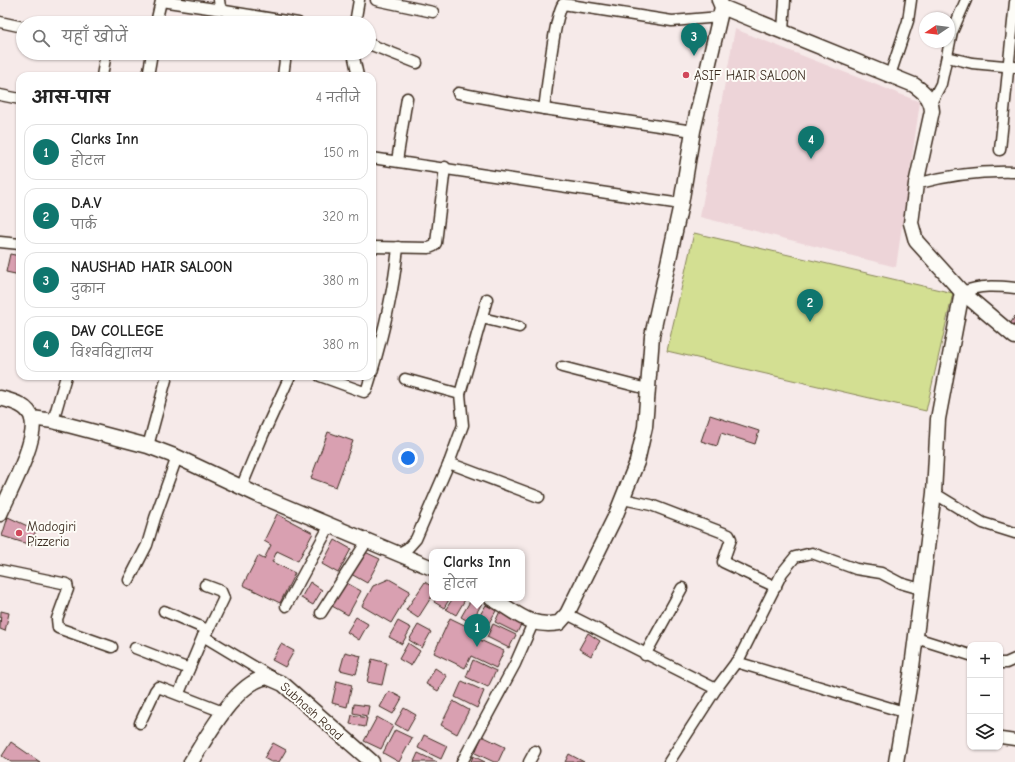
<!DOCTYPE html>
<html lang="hi">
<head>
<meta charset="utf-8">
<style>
	body { margin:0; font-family:"Comic Neue","Playpen Sans Deva",sans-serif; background:#f6f6f6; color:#222 }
	.controls { position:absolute; right:12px; bottom:12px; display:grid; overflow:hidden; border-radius:8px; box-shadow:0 1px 3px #0004 }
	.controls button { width:36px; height:36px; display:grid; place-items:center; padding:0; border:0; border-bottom:1px solid #e0e0e0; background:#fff; color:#222; font:20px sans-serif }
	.compass { position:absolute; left:919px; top:12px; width:36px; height:36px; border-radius:50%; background:#fff; box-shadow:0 1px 3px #0004; rotate:257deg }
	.you { position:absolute; left:408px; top:458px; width:14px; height:14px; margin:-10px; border:3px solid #fff; border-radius:50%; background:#1a73e8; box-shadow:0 0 0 6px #1a73e833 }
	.badge { display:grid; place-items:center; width:26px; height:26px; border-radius:50%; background:#0f766e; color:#fff; font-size:13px; font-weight:700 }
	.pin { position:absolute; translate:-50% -33px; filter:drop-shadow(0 1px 2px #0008) }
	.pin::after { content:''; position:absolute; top:21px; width:14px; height:12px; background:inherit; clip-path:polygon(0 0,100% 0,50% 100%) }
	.popup { position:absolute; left:429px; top:549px; width:96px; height:52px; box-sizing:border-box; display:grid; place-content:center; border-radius:8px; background:#fff; filter:drop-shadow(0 1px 3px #0005); font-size:13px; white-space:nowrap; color:#767676 }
	.popup b { font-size:15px; color:#222 }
	.popup::after { content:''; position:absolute; left:50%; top:100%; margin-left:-8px; border:8px solid transparent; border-top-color:#fff }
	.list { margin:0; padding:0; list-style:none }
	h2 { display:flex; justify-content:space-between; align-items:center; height:52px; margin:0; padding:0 16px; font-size:17px }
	h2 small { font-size:13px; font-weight:400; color:#767676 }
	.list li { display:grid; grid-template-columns:26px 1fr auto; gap:12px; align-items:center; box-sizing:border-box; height:56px; margin:0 8px 8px; padding:0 8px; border:1px solid #e0e0e0; border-radius:12px }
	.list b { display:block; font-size:15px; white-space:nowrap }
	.list p { margin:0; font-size:13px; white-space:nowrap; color:#767676 }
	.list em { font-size:13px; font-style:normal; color:#767676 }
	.icon { flex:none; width:22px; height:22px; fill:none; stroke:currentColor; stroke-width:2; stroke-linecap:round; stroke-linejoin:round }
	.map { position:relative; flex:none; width:1015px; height:762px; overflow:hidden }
	.search { position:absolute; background:#fff; box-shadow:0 1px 3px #0004; left:16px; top:16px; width:360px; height:44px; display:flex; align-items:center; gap:10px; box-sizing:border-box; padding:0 14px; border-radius:22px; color:#767676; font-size:15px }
	.panel { position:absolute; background:#fff; box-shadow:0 1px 3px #0004; left:16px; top:72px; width:360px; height:308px; border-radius:12px }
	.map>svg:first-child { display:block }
	.built { fill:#edd4d8 }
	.green { fill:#d3df92; stroke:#878458 }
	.building { fill:#d9a0b1; stroke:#3b2a1e }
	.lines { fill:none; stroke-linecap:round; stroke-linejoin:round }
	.street-casing { stroke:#3b2a1e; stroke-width:13 }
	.secondary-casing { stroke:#3b2a1e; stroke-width:17 }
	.street { stroke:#fdfcf7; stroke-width:10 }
	.secondary { stroke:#fdfcf7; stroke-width:14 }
	.poi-dot { fill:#d1495b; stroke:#fdfcf7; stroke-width:1.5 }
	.labels { text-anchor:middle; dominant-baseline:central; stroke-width:4; stroke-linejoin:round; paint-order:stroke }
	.poi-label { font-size:13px; fill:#3b2a1e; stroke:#fdfcf7; text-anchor:start }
	.street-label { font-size:13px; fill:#3b2a1e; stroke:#fdfcf7 }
</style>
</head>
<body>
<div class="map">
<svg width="1015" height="762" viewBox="0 0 1015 762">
	<rect width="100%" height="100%" fill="#f6eae9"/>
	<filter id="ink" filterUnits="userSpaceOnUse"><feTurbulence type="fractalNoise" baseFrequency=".025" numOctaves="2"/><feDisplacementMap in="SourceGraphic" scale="8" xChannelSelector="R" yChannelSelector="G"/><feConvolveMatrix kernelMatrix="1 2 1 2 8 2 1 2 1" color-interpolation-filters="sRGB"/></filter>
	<g filter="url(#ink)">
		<polygon class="built" points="735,29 920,102 896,267 700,217"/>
		<polygon class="green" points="694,233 953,293 926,411 667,351"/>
		<g class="building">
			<polygon points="10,254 20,256 20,275 6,272"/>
			<polygon points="1015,316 1015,334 1007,329"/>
			<polygon points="710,415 759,431 755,444 721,433 717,446 701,441"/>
			<polygon points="328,432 353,441 336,487 311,478"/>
			<polygon points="277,514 313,533 298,561 277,551 272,562 295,573 280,603 243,585 258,556 264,559 271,545 264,541"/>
			<polygon points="8,517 36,530 31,545 2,536"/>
			<polygon points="335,540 351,549 338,573 322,564"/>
			<polygon points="363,551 380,559 367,583 351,574"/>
			<polygon points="389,579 410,591 391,623 362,606 373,586"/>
			<polygon points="310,582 322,590 313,605 301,598"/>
			<polygon points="345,582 361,591 348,615 332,606"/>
			<polygon points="425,582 432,587 432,596 418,618 406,610"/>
			<polygon points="436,598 450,598 444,608 434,602"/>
			<polygon points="453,598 466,598 456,615 446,609"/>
			<polygon points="472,598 482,603 471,623 461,617"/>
			<polygon points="486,605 496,611 484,631 474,625"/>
			<polygon points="501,609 523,620 517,633 495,622"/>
			<polygon points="1,611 9,613 5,631 0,629"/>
			<polygon points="356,617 368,624 359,640 347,632"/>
			<polygon points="450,618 483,634 480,640 504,651 496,668 471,656 465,668 434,653"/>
			<polygon points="398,621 411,628 402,644 389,637"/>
			<polygon points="493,624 516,635 509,648 487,637"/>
			<polygon points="418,625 431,632 422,648 409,640"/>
			<polygon points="588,633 600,641 591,656 579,649"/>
			<polygon points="408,643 420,651 411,666 399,659"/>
			<polygon points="281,644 294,651 285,667 272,660"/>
			<polygon points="345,652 361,656 356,674 340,670"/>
			<polygon points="372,659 387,663 382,685 367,682"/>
			<polygon points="473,660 496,671 488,687 466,677"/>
			<polygon points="435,668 447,676 438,691 426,684"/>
			<polygon points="337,681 352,685 347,707 332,703"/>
			<polygon points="462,681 484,691 477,708 455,697"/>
			<polygon points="389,691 402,698 393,714 380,707"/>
			<polygon points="453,701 469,710 457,734 441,725"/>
			<polygon points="354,704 369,706 367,716 353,713"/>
			<polygon points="404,708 416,715 407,731 395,724"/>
			<polygon points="352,715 367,718 365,727 350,724"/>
			<polygon points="377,717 393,726 381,749 364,741"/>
			<polygon points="395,730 412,738 399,762 383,753"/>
			<polygon points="424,735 447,746 441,759 418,748"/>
			<polygon points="482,736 505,747 498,762 494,762 475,753"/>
			<polygon points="11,742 40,762 11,762 2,756"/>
			<polygon points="273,743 286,750 279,762 271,762 264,758"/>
			<polygon points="418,753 437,762 414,762"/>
			<polygon points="569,754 584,762 565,762"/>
			<polygon points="473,756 485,762 471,762"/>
		</g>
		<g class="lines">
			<defs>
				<g id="street">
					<polyline points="219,0 220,7 225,11 298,23"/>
					<polyline points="376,0 433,12"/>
					<polyline points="0,22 23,27"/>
					<polyline points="156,23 161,1 222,10"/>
					<polyline points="355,23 359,0"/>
					<polyline points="783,31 785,0"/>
					<polyline points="369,44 417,63"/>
					<polyline points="353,53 358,76"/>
					<polyline points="947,57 972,63 1015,67"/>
					<polyline points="890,75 908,21 911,0"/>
					<polyline points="102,76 106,53"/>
					<polyline points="148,76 152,53"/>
					<polyline points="283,76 286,53"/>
					<polyline points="458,93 544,109 693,131"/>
					<polyline points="0,95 20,99"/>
					<polyline points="931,103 941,84 952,32 966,0"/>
					<path d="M544 109C547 89 554 17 563 4L672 21 720 17"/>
					<polyline points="1000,150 1015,2"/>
					<polyline points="372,158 681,204"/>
					<polyline points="397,161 407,98"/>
					<path d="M916 184C949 175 981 171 1015 172"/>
					<polyline points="0,242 20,244"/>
					<polyline points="372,247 429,248 434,246 436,243 445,167"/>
					<path d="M962 292C980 285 996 286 1015 288"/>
					<polyline points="482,318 519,327"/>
					<polyline points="562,367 647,389"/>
					<path d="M372 372C384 331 394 290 398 247"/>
					<polyline points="320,376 364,392 367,389 371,376"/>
					<polyline points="405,379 460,394"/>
					<polyline points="53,421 66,376"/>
					<polyline points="148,446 167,376"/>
					<polyline points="449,463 539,497"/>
					<polyline points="241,488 263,435 290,376"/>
					<polyline points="934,493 983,523 1015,533"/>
					<polyline points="623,499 651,505 729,535 731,539 723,562 776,587"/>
					<polyline points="399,553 408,548 416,539 449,463 463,425 460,394 487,299"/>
					<polyline points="0,570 67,584 68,589 57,619 58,628 112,647"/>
					<polyline points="129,580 147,545 155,518 177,457"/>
					<polyline points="286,606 330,525"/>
					<polyline points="164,611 208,630"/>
					<polyline points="321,613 367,541"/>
					<polyline points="567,614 716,689"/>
					<polyline points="203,636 273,678"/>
					<polyline points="916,638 970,655"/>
					<polyline points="135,648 189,669"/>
					<polyline points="645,655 682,588"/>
					<polyline points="736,662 904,712"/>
					<polyline points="1000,663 1006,663 1015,659"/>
					<polyline points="179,693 203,636 209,629 224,598 221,591 205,585"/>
					<polyline points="140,723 155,691 158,687 223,712"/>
					<polyline points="1001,738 1015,740"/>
					<polyline points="462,762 515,664 533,623"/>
					<polyline points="529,762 535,751"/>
					<polyline points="669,762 716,689 740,657 782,573 795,557 812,553 856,569 881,573 900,583 921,589"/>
				</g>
				<g id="secondary">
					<path d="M722 7 914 85C924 92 931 98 932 111L916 184 911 223 916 241 962 292 1015 337"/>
					<path d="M0 398C11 401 29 405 32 419 38 440 9 493 0 514"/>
					<polyline points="32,418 53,421 148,446 177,457 258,495 432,568"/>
					<path d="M491 598C517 612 528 628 559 623L567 614 615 517 637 462 645 427 652 336 681 204 693 131 722 7 719 0"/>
					<path d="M191 762C207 737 236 682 267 677L283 684 372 762"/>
					<polyline points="896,762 911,675 934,493 938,419 962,292"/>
				</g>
			</defs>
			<use href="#street" class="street-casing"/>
			<use href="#secondary" class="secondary-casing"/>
			<use href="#street" class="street"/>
			<use href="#secondary" class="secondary"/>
		</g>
	</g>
	<g class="poi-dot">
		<circle cx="686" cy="75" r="4"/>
		<circle cx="19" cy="533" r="4"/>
	</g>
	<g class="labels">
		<g class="poi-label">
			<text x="694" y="75">ASIF HAIR SALOON</text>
			<text x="27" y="526">Madogiri<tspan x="27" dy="15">Pizzeria</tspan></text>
		</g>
		<g class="street-label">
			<text transform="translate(312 711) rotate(42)">Subhash Road</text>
		</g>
	</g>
</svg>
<div class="controls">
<button>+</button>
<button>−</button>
<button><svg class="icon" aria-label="layers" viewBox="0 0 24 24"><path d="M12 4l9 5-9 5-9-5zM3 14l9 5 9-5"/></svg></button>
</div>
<svg class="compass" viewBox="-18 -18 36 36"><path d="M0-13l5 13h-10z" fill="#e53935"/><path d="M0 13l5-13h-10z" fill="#767676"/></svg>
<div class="you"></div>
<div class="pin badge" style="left:477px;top:647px">1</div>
<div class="popup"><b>Clarks Inn</b>होटल</div>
<div class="pin badge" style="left:810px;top:322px">2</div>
<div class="pin badge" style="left:694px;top:56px">3</div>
<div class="pin badge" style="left:811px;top:159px">4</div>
<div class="search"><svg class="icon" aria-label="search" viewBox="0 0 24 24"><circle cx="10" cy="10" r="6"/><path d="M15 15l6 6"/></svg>यहाँ खोजें</div>
<section class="panel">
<h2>आस-पास<small>4 नतीजे</small></h2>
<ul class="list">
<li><span class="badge">1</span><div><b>Clarks Inn</b><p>होटल</p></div><em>150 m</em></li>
<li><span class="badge">2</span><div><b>D.A.V</b><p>पार्क</p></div><em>320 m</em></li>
<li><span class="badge">3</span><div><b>NAUSHAD HAIR SALOON</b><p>दुकान</p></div><em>380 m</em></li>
<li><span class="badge">4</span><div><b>DAV COLLEGE</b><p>विश्वविद्यालय</p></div><em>380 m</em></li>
</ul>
</section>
</div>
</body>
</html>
